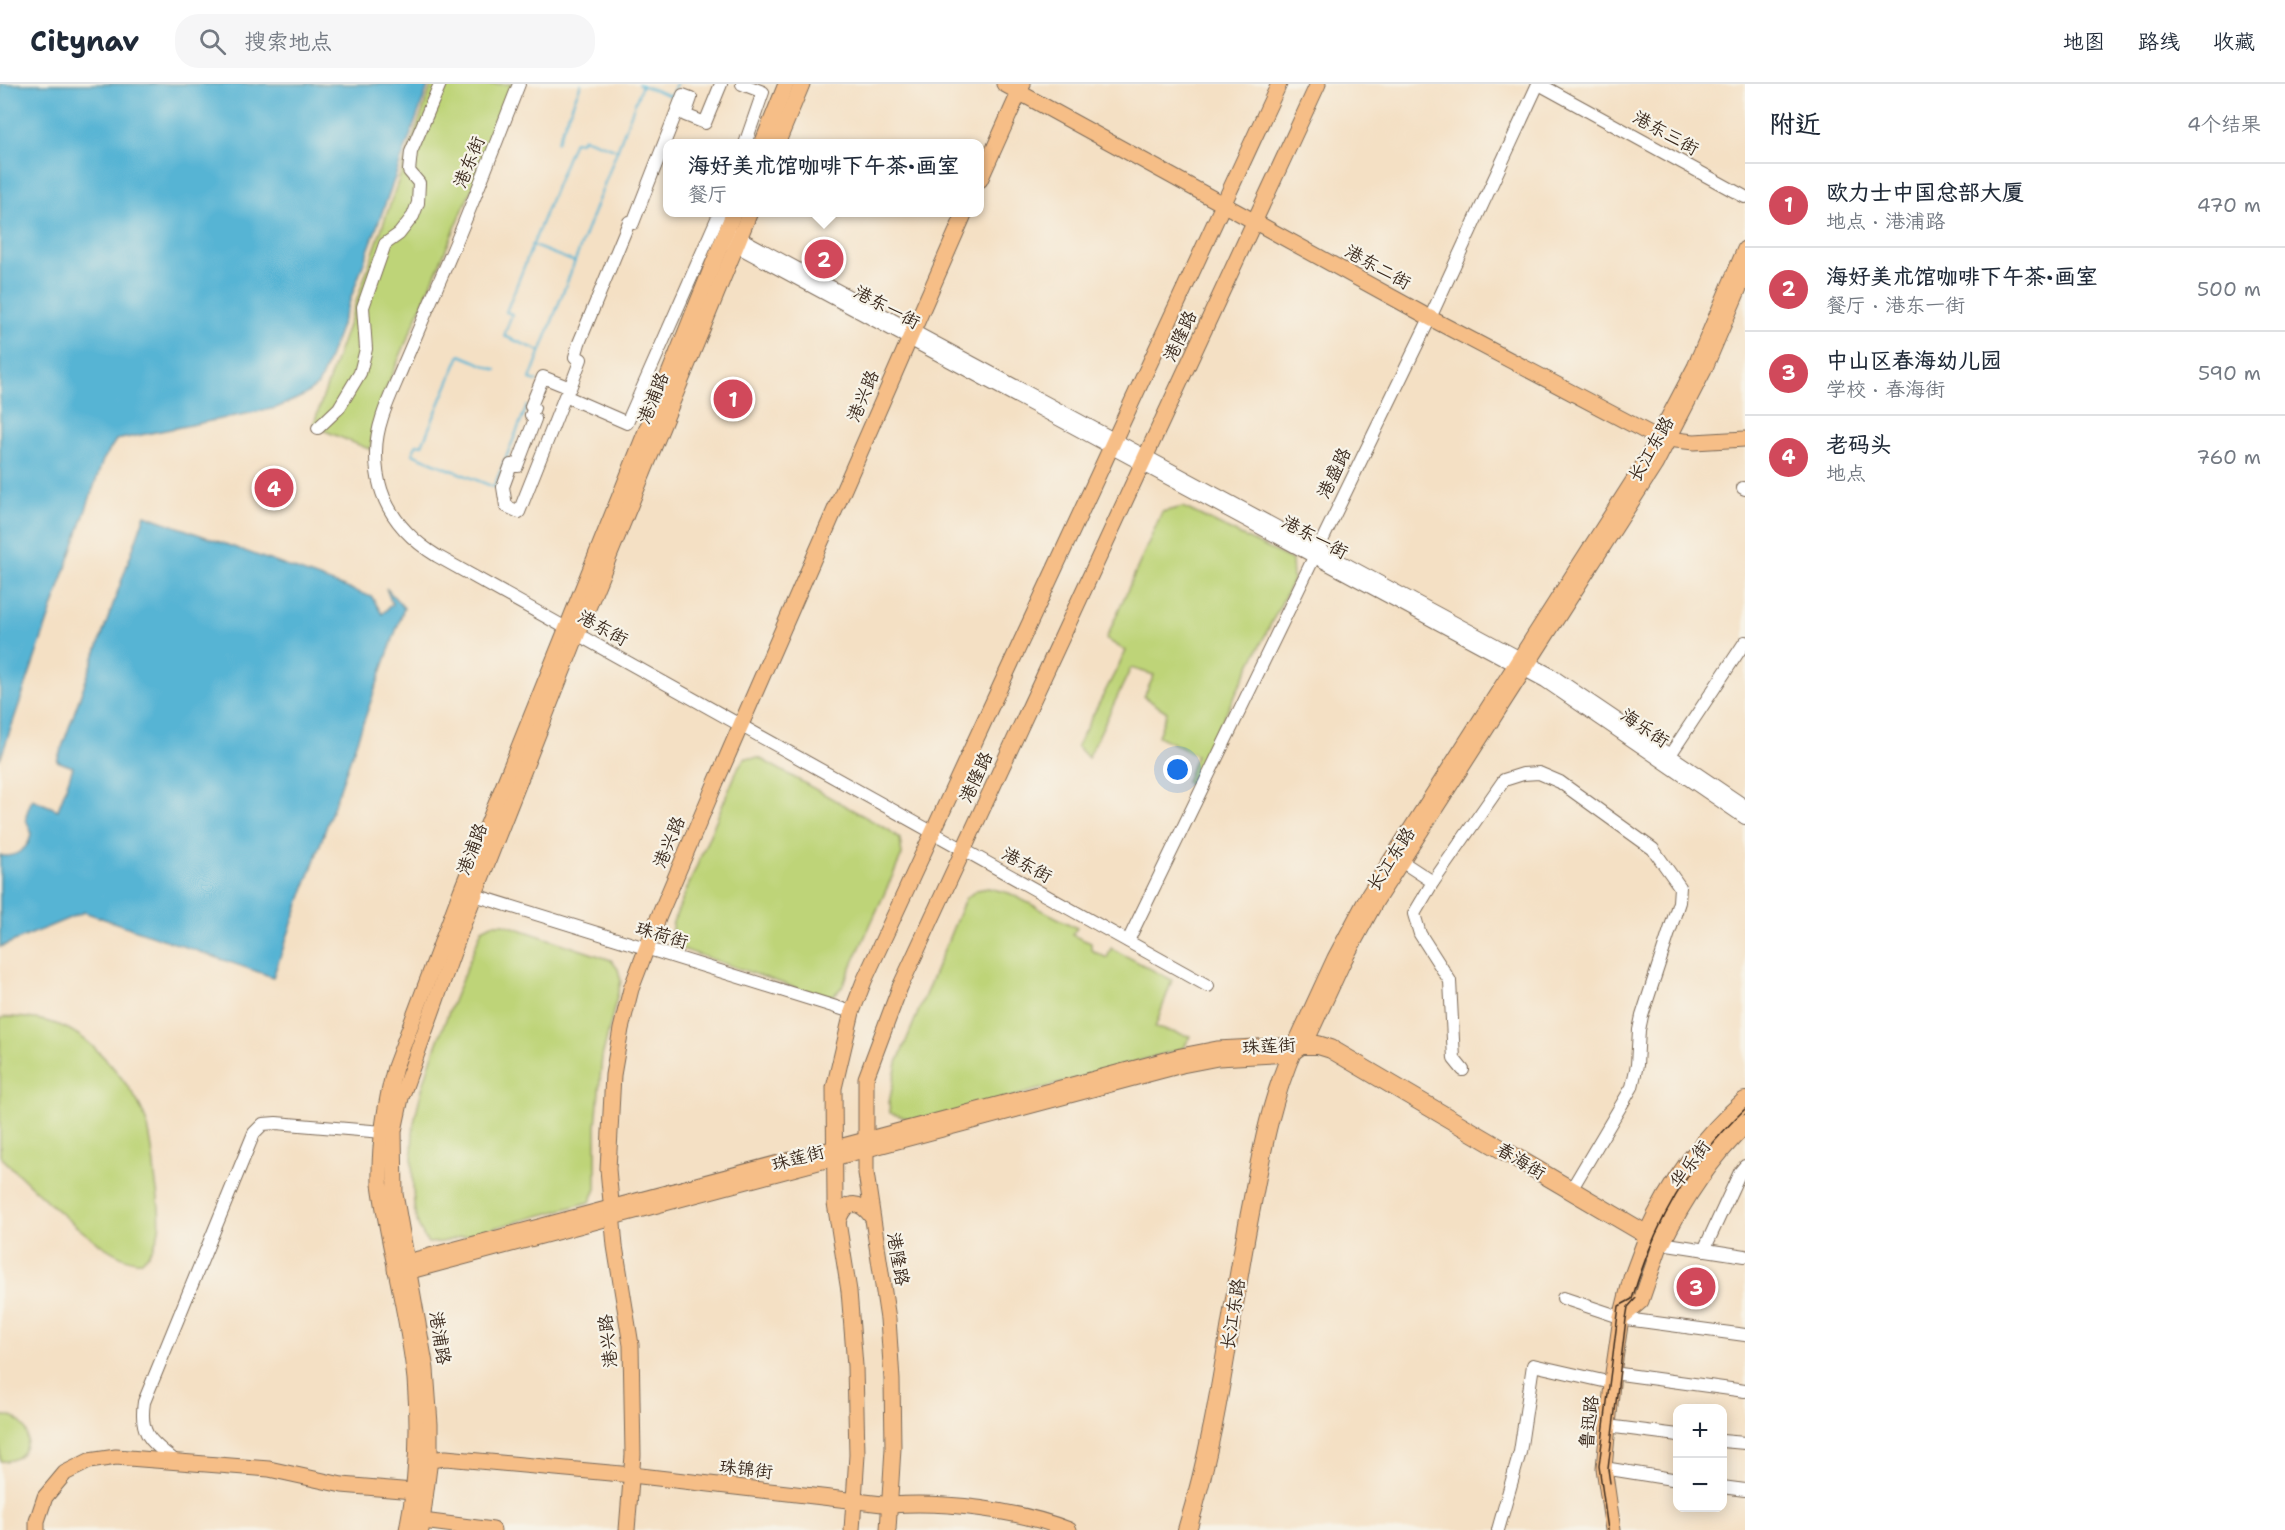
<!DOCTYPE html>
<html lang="zh">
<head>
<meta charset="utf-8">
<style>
	body { margin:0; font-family:"Shantell Sans","LXGW WenKai TC",sans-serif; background:#f6f6f7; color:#1f2937 }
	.controls { position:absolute; right:18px; bottom:18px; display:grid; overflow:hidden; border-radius:12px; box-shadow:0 3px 15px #0003 }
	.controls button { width:54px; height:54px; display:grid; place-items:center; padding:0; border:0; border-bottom:2px solid #e0e1e3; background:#fff; color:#1f2937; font:30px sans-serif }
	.you { position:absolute; left:1178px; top:686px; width:21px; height:21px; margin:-15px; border:4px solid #fff; border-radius:50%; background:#1a73e8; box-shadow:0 0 0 9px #1a73e833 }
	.badge { display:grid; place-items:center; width:39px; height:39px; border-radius:50%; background:#d1495b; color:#fff; font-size:20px; font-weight:700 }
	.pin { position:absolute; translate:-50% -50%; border:3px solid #fff; box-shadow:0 2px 6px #0006 }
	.popup { position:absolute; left:663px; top:55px; width:321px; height:78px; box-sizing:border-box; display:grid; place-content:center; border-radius:12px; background:#fff; filter:drop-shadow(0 2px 4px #0005); font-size:20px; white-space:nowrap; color:#747a83 }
	.popup b { font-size:22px; color:#1f2937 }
	.popup::after { content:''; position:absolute; left:50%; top:100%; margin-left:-12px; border:12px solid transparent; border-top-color:#fff }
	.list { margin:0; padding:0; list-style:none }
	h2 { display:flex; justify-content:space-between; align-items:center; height:78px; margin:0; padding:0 24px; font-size:26px }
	h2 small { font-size:20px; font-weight:400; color:#747a83 }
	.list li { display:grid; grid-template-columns:39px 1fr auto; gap:18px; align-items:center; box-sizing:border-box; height:84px; padding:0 24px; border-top:2px solid #e0e1e3 }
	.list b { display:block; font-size:22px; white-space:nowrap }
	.list p { margin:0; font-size:20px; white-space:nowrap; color:#747a83 }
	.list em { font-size:20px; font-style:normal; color:#747a83 }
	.icon { flex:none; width:33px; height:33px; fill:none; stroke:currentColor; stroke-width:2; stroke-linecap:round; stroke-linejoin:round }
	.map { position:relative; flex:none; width:1745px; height:1446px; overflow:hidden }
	header { display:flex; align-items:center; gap:36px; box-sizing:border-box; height:84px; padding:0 30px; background:#fff; border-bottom:2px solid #e0e1e3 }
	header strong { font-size:28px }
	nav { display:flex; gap:33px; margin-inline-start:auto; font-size:21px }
	.search { width:420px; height:54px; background:#f6f6f7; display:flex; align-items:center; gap:15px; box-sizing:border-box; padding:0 21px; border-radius:24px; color:#747a83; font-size:22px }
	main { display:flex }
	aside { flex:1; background:#fff }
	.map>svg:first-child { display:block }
	.green { fill:#bed478; stroke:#7c7f4b; stroke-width:1.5 }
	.water { fill:#56b4d4; stroke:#486f79; stroke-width:1.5 }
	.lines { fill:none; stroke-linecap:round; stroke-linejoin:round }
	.stream { stroke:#56b4d4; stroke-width:2 }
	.minor-casing { stroke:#7c6a58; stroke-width:14 }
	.major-casing { stroke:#7c6a58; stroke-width:17 }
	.highway-casing { stroke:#7c6a58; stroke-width:20 }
	.minor { stroke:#fff; stroke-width:12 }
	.major { stroke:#f6be87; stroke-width:15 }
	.highway { stroke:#f6be87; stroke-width:18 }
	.tram { stroke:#3b2a1e; stroke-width:1.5 }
	.labels { text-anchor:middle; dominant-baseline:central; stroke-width:4.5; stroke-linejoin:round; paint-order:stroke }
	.street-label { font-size:18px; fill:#3b2a1e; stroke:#f7f3e8 }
</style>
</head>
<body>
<header>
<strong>Citynav</strong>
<div class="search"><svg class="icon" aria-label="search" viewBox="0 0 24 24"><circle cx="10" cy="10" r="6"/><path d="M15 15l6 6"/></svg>搜索地点</div>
<nav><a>地图</a><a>路线</a><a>收藏</a></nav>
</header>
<main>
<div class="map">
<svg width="1745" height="1446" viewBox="0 0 1745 1446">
	<rect width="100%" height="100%" fill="#f7f3e8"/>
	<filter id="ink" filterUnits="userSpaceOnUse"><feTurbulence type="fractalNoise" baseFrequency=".0167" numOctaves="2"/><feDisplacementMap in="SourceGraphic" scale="12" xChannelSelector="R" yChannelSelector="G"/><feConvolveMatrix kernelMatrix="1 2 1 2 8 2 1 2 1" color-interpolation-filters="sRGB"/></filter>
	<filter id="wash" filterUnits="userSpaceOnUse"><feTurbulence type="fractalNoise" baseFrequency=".008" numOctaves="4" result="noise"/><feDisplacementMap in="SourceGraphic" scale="24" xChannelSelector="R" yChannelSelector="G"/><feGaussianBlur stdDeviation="1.35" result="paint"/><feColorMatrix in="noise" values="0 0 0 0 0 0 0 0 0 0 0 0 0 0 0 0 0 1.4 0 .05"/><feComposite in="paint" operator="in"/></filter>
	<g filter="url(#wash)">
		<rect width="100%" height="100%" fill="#f4e0c4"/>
		<g class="green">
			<polygon points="432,0 515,0 492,58 383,312 372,351 371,366 313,342"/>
			<polygon points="1183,423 1292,476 1293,496 1190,700 1186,698 1196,671 1158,652 1167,628 1144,613 1154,591 1131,584 1088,674 1077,662 1126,567 1106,555 1162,428"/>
			<polygon points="746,674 759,674 889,746 900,755 902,771 842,903 834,911 822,913 676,863 671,852 673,838 739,682"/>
			<polygon points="988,804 1009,809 1077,844 1072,851 1091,859 1091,866 1107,874 1111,864 1172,896 1155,944 1190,952 1184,964 914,1041 909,1035 890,1029 889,1019 897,979 965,815 977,806"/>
			<path d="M492 840H504L611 876 618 885 621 897 602 973 596 1042V1105L590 1118 442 1158 428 1159C414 1139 414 1126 413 1103 412 1082 411 1059 414 1039 427 972 458 908 482 845Z"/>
			<path d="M6 933C58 933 83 947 116 987 128 1002 140 1018 146 1037 153 1057 153 1079 156 1100 160 1130 166 1155 142 1177 109 1182 24 1096 0 1072V935Z"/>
			<path d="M0 1332C36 1329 36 1380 0 1377Z"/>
		</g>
		<g class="water">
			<polygon points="0,0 429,0 325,285 318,301 303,312 276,324 116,356 103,376 0,676"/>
			<path d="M145 431 372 513 382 530 392 520 386 504 404 524 273 893 84 828 0 863V771C14 775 31 764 31 748 31 744 26 739 26 734 26 729 30 721 32 715L58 726 73 683 57 677Z"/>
		</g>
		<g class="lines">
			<g class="stream">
				<polyline points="638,0 671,12 676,0"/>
				<polyline points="557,58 581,0"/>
				<polyline points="531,161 575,178"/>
				<polyline points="540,267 504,252 512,230 506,228 574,57 581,58 583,54 618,66"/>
				<polyline points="496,286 460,271 422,361 417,360 412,370 494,403 527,322"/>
				<polyline points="537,297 530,295 642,1"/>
			</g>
		</g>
	</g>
	<g filter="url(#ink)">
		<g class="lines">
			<defs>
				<g id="minor">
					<path d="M519 0C493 66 468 133 439 198 427 226 415 254 403 282 392 309 376 338 376 368 375 415 398 448 437 472L1208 902"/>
					<polyline points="742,0 763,8 745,60"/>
					<polyline points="1539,0 1745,113"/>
					<polyline points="720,128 627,339 565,312 519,428 506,422 503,403 511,381 517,382 535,335 531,331 534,324 531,322 543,293 570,304 581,275 575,273 579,259 629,138 633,139 683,11 691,14 685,31 705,39 721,0"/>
					<polyline points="733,150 1550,590 1745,722"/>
					<polyline points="729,158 1545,597 1745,734"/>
					<polyline points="318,344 339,324 360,289 366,265 363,223 385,160 399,150 413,132 418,119 419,99 409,87 411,68 440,0"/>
					<polyline points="1743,404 1745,405"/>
					<polyline points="1666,677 1745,558"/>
					<polyline points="1401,777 1433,798"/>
					<polyline points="468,809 852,928"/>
					<polyline points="1128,857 1430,234 1538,0"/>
					<polyline points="1463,986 1454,975 1450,897 1420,850 1414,830 1433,798 1504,696 1523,690 1539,689 1560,698 1653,765 1680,803 1679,818 1642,932 1639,946 1637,981 1632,1003 1571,1106"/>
					<polyline points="1661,1159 1745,1172"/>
					<polyline points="1704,1166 1740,1088 1745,1082"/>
					<polyline points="1563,1214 1626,1235 1745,1251"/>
					<polyline points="1613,1289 1745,1307"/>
					<polyline points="1607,1342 1678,1351"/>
					<polyline points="1722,1357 1745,1359"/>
					<path d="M175 1377C151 1357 139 1351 144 1318L254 1049 263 1040 276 1039 383 1048"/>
					<polyline points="1604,1384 1678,1396"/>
					<polyline points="1722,1403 1745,1406"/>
					<polyline points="1498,1446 1520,1368 1533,1281 1612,1299"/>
				</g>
				<g id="major">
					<polyline points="1004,0 1430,234 1658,354 1694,358 1745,355"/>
					<polyline points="762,60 786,0"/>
					<polyline points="777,60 802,0"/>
					<polyline points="980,96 1023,0"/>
					<polyline points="1745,165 1695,283 1644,380 1368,812 1335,874 1295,961 1217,965 1181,972 396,1181 395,1185 399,1190 1182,981 1218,974 1291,970 1305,960 1343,878 1376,817 1655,381 1704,286 1745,190"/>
					<path d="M838 1138C844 1117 858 1115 871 1132"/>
					<polyline points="1621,1234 1641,1217 1661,1159"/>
					<path d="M421 1377 446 1374 632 1391 891 1421C944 1417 1019 1426 1069 1446"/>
					<polyline points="415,1436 493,1446"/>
					<polyline points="37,1446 37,1437 45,1413 65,1389 89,1377 116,1373 269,1385 342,1401 413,1407"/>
					<path d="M407 1446C417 1397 419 1344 415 1295 408 1230 389 1165 380 1100 379 1060 385 1021 395 983L461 807 734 128"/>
					<polyline points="421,1446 430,1375 430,1340 426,1285 395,1110 394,1047 401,1014 464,838 577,551 750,128"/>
					<polyline points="627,1446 633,1371 631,1261 615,1162 608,1085 613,991 621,945 631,905 659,832 716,698 965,128"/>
					<polyline points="852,1446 857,1371 855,1282 849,1207 835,1119 834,1004 852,928 864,897 1279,0"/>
					<polyline points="888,1446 893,1364 892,1296 888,1235 866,1089 866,994 900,903 1318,0"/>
					<polyline points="1613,1446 1604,1384 1613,1289 1621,1234 1631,1194 1647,1151"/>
				</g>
				<g id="highway">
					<path d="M1647 1151C1670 1100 1703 1054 1745 1017"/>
					<path d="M1187 1446C1220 1339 1230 1228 1252 1119 1262 1065 1272 1012 1295 961H1318L1331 965 1661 1159C1683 1114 1709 1075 1745 1040"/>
				</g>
			</defs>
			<use href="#minor" class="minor-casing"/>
			<use href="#major" class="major-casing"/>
			<use href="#highway" class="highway-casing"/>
			<use href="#minor" class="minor"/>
			<use href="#major" class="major"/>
			<use href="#highway" class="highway"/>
			<g class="tram">
				<polyline points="1610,1399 1608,1385 1626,1235 1628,1223 1636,1214"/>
				<path d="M1608 1446 1599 1382 1619 1222 1632 1215C1655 1138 1687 1081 1745 1025"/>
			</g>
		</g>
	</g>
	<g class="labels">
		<g class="street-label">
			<text transform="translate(1666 49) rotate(29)">港东三街</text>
			<text transform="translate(469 78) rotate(-68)">港东街</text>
			<text transform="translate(1378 183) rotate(29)">港东二街</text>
			<text transform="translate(887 223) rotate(28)">港东一街</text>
			<text transform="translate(1180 252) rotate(-65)">港隆路</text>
			<text transform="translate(863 312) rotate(-67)">港兴路</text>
			<text transform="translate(653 314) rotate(-68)">港浦路</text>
			<text transform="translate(1651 365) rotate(-60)">长江东路</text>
			<text transform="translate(1334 389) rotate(-64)">港盛路</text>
			<text transform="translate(1315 453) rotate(28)">港东一街</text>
			<text transform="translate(603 544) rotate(29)">港东街</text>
			<text transform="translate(1645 644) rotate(34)">海乐街</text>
			<text transform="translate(976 693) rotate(-65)">港隆路</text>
			<text transform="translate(669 758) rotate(-67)">港兴路</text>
			<text transform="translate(472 765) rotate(-69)">港浦路</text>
			<text transform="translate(1391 775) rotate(-57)">长江东路</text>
			<text transform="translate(1027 781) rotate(29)">港东街</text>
			<text transform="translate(662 851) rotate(17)">珠荷街</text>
			<text transform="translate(1269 962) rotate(-3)">珠莲街</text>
			<text transform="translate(798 1074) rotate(-15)">珠莲街</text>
			<text transform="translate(1521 1077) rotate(31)">春海街</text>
			<text transform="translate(1690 1080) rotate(-53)">华乐街</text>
			<text transform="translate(898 1175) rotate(80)">港隆路</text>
			<text transform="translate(1233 1230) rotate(-81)">长江东路</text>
			<text transform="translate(440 1254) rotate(81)">港浦路</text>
			<text transform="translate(608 1257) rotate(-96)">港兴路</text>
			<text transform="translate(1589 1338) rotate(-84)">鲁迅路</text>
			<text transform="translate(746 1385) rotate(7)">珠锦街</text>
		</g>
	</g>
</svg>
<div class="controls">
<button>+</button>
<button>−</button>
</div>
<div class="you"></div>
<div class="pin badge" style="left:733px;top:315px">1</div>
<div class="pin badge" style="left:824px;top:175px">2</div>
<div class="popup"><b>海好美术馆咖啡下午茶·画室</b>餐厅</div>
<div class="pin badge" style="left:1696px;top:1203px">3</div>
<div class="pin badge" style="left:274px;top:404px">4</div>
</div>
<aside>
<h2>附近<small>4个结果</small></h2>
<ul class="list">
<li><span class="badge">1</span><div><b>欧力士中国总部大厦</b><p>地点 · 港浦路</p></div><em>470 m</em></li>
<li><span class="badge">2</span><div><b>海好美术馆咖啡下午茶·画室</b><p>餐厅 · 港东一街</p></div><em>500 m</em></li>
<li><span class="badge">3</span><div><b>中山区春海幼儿园</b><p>学校 · 春海街</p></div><em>590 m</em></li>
<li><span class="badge">4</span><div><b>老码头</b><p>地点</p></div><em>760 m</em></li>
</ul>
</aside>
</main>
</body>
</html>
